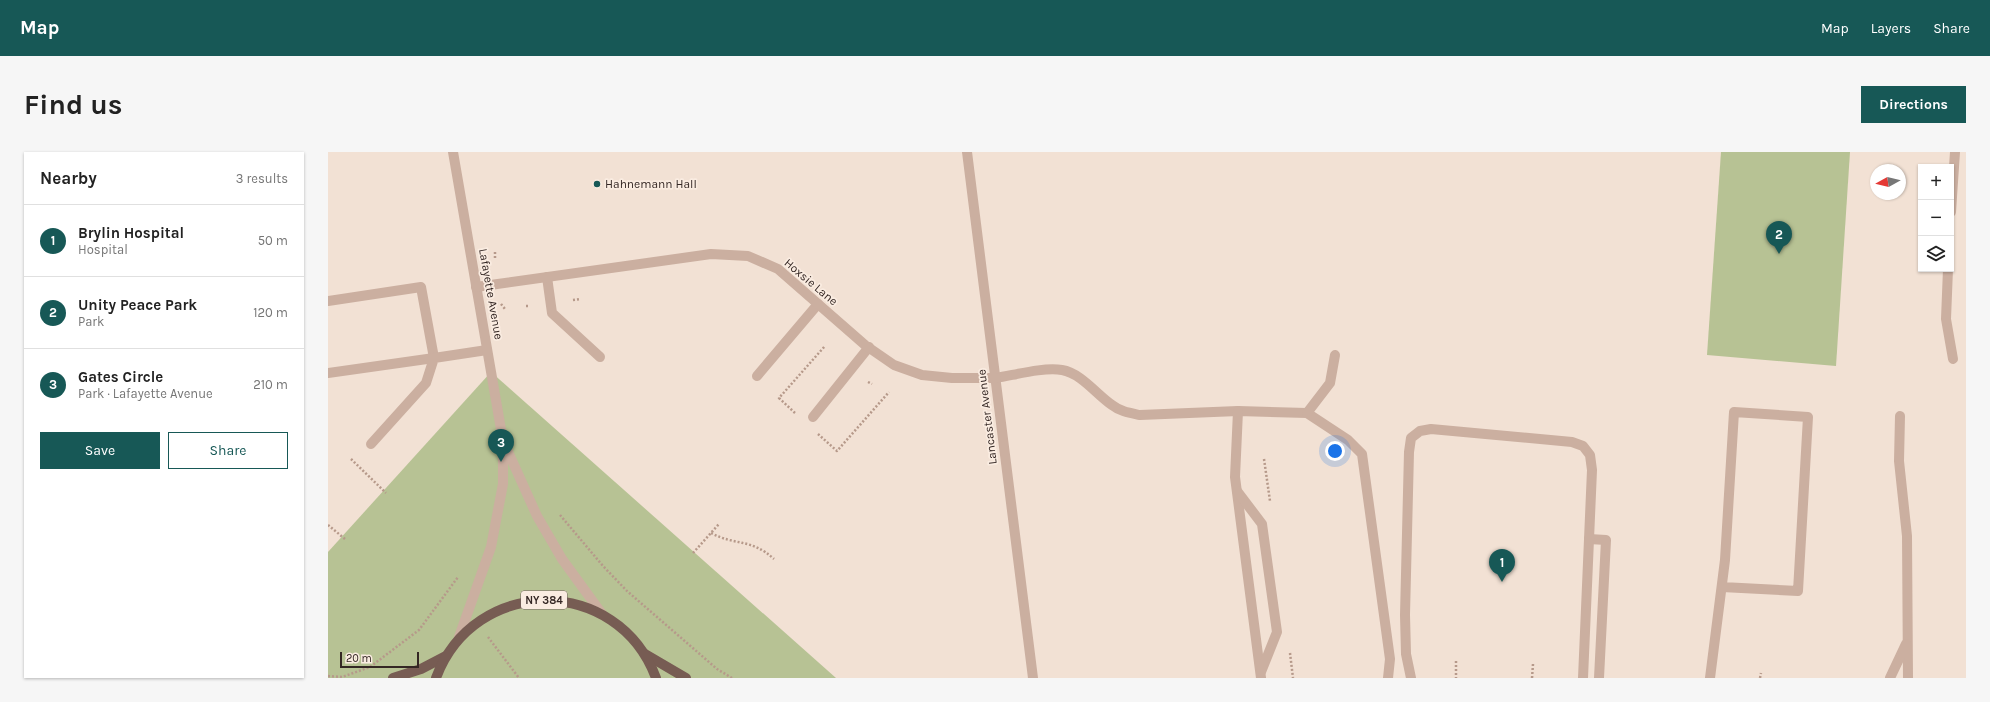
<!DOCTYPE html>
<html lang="en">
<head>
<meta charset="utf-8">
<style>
	body { margin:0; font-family:Karla,sans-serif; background:#f6f6f6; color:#222 }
	.controls { position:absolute; right:12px; top:12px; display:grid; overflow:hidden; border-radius:0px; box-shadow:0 1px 3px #0004 }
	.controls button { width:36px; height:36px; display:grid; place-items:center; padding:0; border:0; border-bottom:1px solid #e0e0e0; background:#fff; color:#222; font:20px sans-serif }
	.compass { position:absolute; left:1542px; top:12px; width:36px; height:36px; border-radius:50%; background:#fff; box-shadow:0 1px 3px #0004; rotate:262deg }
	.scale { position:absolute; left:12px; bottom:10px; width:79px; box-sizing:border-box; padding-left:4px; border:2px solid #342724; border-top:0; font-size:11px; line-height:14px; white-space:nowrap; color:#342724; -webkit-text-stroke:3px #faece1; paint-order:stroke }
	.you { position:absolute; left:1007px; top:299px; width:14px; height:14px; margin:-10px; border:3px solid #fff; border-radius:50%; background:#1a73e8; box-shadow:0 0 0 6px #1a73e833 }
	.badge { display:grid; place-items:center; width:26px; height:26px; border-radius:50%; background:#175856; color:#fff; font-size:13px; font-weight:700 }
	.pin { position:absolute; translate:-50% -33px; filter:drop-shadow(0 1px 2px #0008) }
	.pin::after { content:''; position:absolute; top:21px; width:14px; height:12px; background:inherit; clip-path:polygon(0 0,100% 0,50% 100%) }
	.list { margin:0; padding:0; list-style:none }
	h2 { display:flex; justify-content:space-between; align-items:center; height:52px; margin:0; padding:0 16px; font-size:17px }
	h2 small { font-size:13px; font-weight:400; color:#767676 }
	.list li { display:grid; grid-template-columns:26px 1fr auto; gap:12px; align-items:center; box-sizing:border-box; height:72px; padding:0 16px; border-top:1px solid #e0e0e0 }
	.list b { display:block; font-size:15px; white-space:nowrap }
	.list p { margin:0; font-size:13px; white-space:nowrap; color:#767676 }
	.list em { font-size:13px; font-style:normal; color:#767676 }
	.actions { display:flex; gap:8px; padding:12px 16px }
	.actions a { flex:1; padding:9px 0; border:1px solid #175856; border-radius:0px; text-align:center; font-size:14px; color:#175856 }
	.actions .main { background:#175856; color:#fff }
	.icon { flex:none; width:22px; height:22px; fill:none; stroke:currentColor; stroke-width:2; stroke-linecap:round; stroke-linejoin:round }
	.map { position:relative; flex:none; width:1638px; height:526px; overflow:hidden; border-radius:0px }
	header { display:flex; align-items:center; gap:24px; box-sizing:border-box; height:56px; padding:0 20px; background:#175856; color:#fff }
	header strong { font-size:19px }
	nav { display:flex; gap:22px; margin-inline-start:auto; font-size:14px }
	.intro { display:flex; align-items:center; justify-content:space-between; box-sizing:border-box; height:96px; padding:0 24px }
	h1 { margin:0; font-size:28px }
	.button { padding:10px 18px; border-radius:0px; background:#175856; color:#fff; font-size:14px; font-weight:700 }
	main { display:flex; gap:24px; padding:0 24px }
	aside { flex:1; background:#fff; border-radius:0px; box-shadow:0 1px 3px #0004 }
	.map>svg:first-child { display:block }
	.green { fill:#b7c294 }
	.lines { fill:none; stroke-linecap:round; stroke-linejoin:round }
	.path { stroke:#b6998a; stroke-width:2.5; stroke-dasharray:2 2; stroke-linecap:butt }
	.lane { stroke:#cbafa0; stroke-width:10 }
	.street { stroke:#cbafa0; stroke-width:10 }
	.primary { stroke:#775c53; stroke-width:10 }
	.poi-dot { fill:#175856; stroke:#faece1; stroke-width:1.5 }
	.labels { text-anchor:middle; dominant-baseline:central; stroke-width:3.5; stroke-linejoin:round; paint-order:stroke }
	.shield { fill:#faece1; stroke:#6f625d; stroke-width:1 }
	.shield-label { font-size:11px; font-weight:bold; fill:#342724 }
	.poi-label { font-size:12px; fill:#342724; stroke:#faece1; text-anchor:start }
	.street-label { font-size:12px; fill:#342724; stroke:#faece1 }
</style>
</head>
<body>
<header>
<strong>Map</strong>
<nav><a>Map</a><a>Layers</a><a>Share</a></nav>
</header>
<div class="intro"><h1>Find us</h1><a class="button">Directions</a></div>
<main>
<aside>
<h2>Nearby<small>3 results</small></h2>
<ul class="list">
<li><span class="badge">1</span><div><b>Brylin Hospital</b><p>Hospital</p></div><em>50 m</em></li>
<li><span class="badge">2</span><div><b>Unity Peace Park</b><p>Park</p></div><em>120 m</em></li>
<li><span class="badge">3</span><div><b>Gates Circle</b><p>Park · Lafayette Avenue</p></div><em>210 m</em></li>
</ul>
<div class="actions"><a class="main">Save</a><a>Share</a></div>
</aside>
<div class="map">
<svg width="1638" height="526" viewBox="0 0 1638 526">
	<rect width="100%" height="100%" fill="#f2e1d4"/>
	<g class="green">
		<polygon points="1393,0 1522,0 1508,214 1379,203"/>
		<polygon points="163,220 508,526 0,526 0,400"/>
	</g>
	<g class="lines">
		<g class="path">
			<polyline points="167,106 167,100"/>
			<polyline points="245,148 252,147"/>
			<polyline points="173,152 177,157"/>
			<polyline points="198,154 201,154"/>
			<polyline points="540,230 544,232"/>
			<polyline points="467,261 451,246 497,194"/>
			<polyline points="490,282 509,299 561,240"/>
			<polyline points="23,307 58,341"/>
			<polyline points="936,307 942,349"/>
			<polyline points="232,363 275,414 299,439 389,517 404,526"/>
			<polyline points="0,373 17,387"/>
			<path d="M383 381C407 394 423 386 446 407"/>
			<polyline points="365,401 391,372"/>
			<polyline points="160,485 191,526"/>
			<polyline points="962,501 965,526"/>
			<polyline points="1128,509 1128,526"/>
			<polyline points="0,524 14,525 42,515 91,478 130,425"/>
			<polyline points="1204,526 1205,512"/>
			<polyline points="1432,526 1433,521"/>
		</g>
		<g class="lane">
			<polyline points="639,0 705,526"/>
			<polyline points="1623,60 1627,0"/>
			<polyline points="1620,117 1618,167 1625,207"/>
			<polyline points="219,125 224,161 272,205"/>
			<polyline points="0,149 93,135 106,206 0,221"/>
			<polyline points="429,224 490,152"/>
			<path d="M668 226C687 223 715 215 734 218 753 221 769 243 784 253 793 260 802 261 812 263L910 259 979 261 1020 288 1034 302 1062 507 1060 526"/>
			<polyline points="910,259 907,325 933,526"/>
			<polyline points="979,261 1002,231 1007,203"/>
			<polyline points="1572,264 1571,309 1579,384 1580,526"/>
			<polyline points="485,265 541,195"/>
			<polyline points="43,292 98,231 106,206 159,198"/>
			<polyline points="909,339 934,372 949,480 933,520"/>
			<polyline points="1261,387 1278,388 1271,526"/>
			<polyline points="1083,526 1078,502 1077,463 1081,300 1083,286 1092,279 1103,277 1244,290 1255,294 1262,303 1264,318 1255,526"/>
			<polyline points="1382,526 1397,408 1406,260 1480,265 1470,439 1394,435"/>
			<polyline points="1562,526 1578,492"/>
		</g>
		<g class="street">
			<polyline points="125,0 175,289 175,332 163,395 131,485"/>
			<polyline points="148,135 383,102 420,104 450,117 537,193 566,213 594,223 624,226 668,226"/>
			<polyline points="177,293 209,364 234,407 274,462"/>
		</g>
		<g class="primary">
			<polyline points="317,502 358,526"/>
			<polyline points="65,526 93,517 118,504"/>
			<path d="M108 526C146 423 290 423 328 526"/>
		</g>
	</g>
	<circle class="poi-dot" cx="269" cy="32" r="4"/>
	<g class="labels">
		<rect class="shield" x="193" y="439" width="46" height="18" rx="3"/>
		<g class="shield-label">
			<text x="216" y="448">NY 384</text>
		</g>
		<g class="poi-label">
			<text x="277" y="32">Hahnemann Hall</text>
		</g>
		<g class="street-label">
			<text transform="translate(483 130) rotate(40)">Hoxsie Lane</text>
			<text transform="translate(163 142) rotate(80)">Lafayette Avenue</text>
			<text transform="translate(659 265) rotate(-97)">Lancaster Avenue</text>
		</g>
	</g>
</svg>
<div class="controls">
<button>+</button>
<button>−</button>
<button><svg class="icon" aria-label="layers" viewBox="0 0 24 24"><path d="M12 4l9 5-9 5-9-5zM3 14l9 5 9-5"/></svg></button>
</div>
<svg class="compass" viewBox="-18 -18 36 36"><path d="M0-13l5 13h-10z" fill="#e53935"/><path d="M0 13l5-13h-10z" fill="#767676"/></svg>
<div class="scale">20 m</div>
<div class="you"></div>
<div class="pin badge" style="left:1174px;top:430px">1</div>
<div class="pin badge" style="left:1451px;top:102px">2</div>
<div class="pin badge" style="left:173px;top:310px">3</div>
</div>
</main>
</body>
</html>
